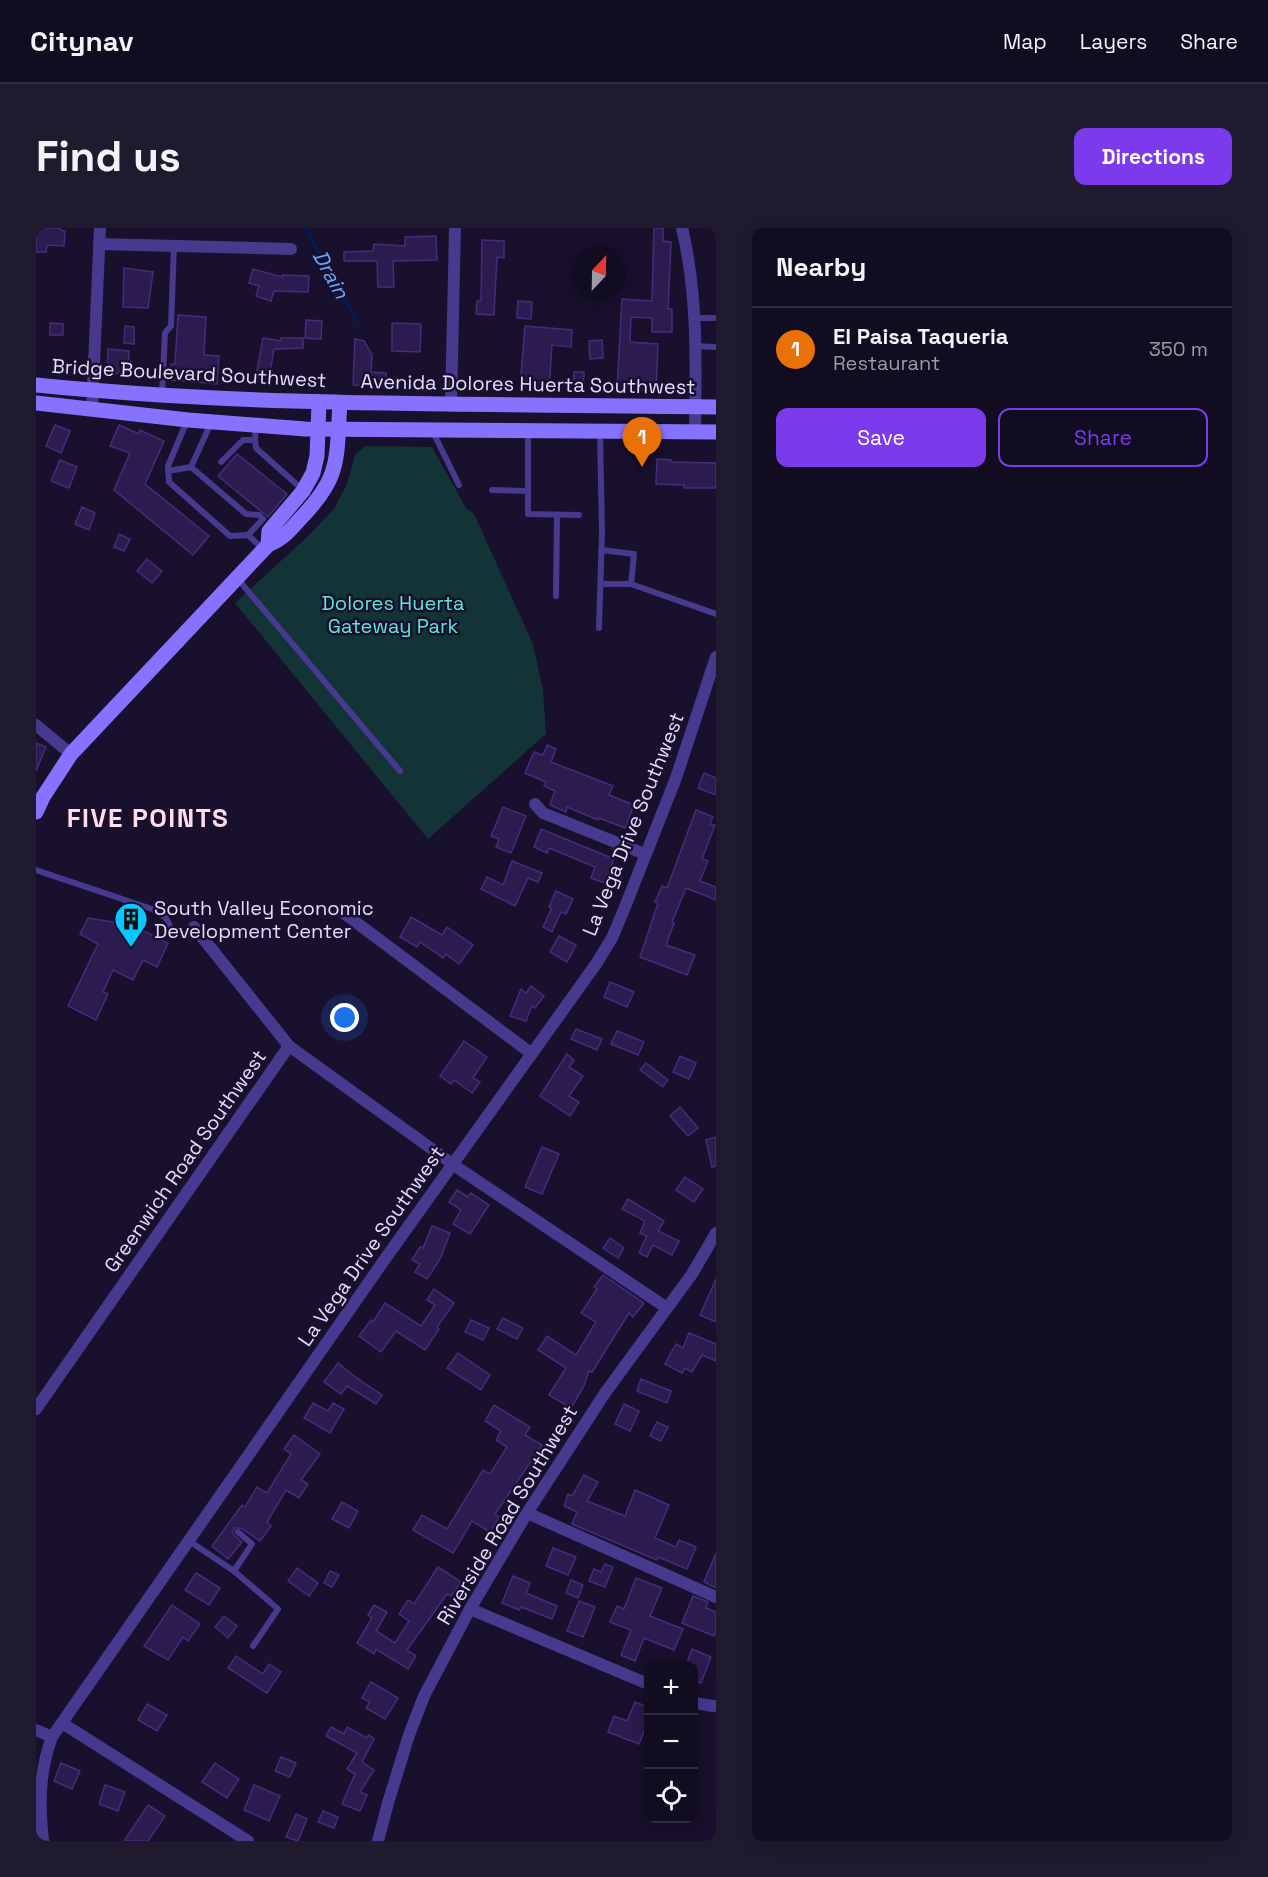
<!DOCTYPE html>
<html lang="en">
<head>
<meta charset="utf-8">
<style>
	body { margin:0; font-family:"Space Grotesk",sans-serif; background:#1f1a2e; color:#f1f3f6 }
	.controls { position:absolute; right:18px; bottom:18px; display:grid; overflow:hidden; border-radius:12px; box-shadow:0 3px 15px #0003 }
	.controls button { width:54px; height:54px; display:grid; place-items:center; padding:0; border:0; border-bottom:2px solid #312c3f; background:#120c21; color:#f1f3f6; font:30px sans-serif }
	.compass { position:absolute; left:536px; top:18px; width:54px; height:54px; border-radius:50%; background:#120c21; box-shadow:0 3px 15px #0003; rotate:22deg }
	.you { position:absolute; left:309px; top:790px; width:21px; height:21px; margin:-15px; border:4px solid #fff; border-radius:50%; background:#1a73e8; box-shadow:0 0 0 9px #1a73e833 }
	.badge { display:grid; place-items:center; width:39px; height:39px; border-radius:50%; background:#7c3aed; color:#fff; font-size:20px; font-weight:700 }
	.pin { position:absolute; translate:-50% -50px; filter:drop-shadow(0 2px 3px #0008) }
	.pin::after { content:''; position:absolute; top:32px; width:21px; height:18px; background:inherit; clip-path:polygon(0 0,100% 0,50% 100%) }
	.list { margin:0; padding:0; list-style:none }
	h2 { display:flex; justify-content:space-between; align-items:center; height:78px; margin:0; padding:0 24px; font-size:26px }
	h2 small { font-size:20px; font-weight:400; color:#9c9ba5 }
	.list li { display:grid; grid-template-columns:39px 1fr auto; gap:18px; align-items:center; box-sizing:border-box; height:84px; padding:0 24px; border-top:2px solid #312c3f }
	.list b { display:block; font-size:22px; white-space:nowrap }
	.list p { margin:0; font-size:20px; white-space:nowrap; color:#9c9ba5 }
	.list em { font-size:20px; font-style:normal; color:#9c9ba5 }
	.actions { display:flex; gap:12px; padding:18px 24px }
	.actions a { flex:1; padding:14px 0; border:2px solid #7c3aed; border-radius:12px; text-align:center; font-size:21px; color:#7c3aed }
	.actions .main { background:#7c3aed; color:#fff }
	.icon { flex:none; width:33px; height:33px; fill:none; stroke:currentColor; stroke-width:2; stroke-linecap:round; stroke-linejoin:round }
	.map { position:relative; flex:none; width:680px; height:1613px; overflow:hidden; border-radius:12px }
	header { display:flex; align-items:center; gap:36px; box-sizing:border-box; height:84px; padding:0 30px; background:#120c21; border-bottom:2px solid #312c3f }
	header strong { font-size:28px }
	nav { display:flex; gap:33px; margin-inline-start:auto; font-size:21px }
	.intro { display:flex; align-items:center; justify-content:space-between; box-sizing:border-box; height:144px; padding:0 36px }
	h1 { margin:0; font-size:42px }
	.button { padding:15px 27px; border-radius:12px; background:#7c3aed; color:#fff; font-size:21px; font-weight:700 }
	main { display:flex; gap:36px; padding:0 36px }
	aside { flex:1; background:#120c21; border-radius:12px; box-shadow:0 3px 15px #0003 }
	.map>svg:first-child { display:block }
	.green { fill:#123437 }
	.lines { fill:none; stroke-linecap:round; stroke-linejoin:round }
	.stream { stroke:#08194d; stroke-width:4 }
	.building { fill:#2c1b4e; stroke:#452c7b; stroke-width:1.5 }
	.lane { stroke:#46398e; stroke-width:6 }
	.street { stroke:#46398e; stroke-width:12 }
	.secondary { stroke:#8772ff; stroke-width:15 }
	.labels { text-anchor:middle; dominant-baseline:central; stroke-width:5; stroke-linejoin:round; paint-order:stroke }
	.street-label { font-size:20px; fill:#e4dbff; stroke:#18102c }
	.park-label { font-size:20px; fill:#5fe7d6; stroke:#18102c }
	.poi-label { font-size:20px; fill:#e4dbff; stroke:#18102c; text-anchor:start }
	.water-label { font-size:21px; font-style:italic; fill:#69a7ff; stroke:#18102c }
	.district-label { font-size:26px; font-weight:bold; letter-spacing:1.5px; fill:#fde; stroke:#18102c }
</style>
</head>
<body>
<header>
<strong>Citynav</strong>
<nav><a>Map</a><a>Layers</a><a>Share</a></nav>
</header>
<div class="intro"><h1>Find us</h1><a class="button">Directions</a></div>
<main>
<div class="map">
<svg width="680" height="1613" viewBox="0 0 680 1613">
	<rect width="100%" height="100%" fill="#18102c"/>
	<polygon class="green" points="329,218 396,219 430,280 438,286 497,416 507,462 510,506 392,611 199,375 270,310 297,282 311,256 319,227"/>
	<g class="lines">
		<g class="stream">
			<polyline points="269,0 321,93"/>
			<polyline points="680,1613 680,1612"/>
		</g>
	</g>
	<g class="building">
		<polygon points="0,0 24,0 24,2 29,3 28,18 11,17 10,24 0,24"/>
		<polygon points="618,0 627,0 627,13 635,14 632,81 636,81 636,104 616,104 616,90 595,89 594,114 622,116 620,163 581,161 586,71 616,73"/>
		<polygon points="400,8 401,32 357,33 358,59 342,59 341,33 308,33 308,24 337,23 338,16 369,18 369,9"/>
		<polygon points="446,12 468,13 468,30 461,29 458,87 440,86 441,73 445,73"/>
		<polygon points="88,40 117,44 112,80 87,79"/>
		<polygon points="217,41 246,49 246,47 273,48 272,64 238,63 235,73 220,68 223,58 213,55"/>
		<polygon points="482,73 496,74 495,91 481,90"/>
		<polygon points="142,87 170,89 168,127 183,128 181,156 134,152 135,136 139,136"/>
		<polygon points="270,92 286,93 285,111 269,110"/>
		<polygon points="14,95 27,96 27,107 14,107"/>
		<polygon points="356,95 385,96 384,124 356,123"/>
		<polygon points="89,98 98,99 98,116 88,115"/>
		<polygon points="489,98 536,102 535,119 516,117 513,161 484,159"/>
		<polygon points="227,110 245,113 245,110 267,110 267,120 238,121 232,156 219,153"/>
		<polygon points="319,111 328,113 336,127 335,144 350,145 350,159 317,157"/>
		<polygon points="566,112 567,130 554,131 553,113"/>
		<polygon points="72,121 93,123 92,146 71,145"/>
		<polygon points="538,144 548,144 547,163 537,162"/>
		<polygon points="19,197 34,203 25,225 10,218"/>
		<polygon points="83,197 103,206 104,202 128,213 109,256 173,308 157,327 78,262 94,225 74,218"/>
		<polygon points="201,226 251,266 232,289 182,248"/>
		<polygon points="621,231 635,232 635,234 680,235 680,260 648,260 648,257 620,256"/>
		<polygon points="24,232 41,239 33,260 15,253"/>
		<polygon points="46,279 59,285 53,302 39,296"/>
		<polygon points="83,306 94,311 88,323 78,319"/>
		<polygon points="111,331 126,343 116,355 101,343"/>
		<polygon points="0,515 10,519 0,543"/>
		<polygon points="511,517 520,521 515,534 577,558 573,567 598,577 589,600 563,590 562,592 531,579 530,584 514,577 519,563 508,558 510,554 489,545 498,524 507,527"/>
		<polygon points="668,545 680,550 680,567 662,560"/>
		<polygon points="467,579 490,588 475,625 460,619 463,611 455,608"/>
		<polygon points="660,582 677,589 674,596 679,597 666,631 672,633 664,653 680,659 680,672 650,660 636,694 638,695 630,717 659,727 651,747 604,729 622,675 619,674 626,658 631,660"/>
		<polygon points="505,601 578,631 569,655 555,650 559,639 513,620 511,625 498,619"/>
		<polygon points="476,633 506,645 502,654 492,650 479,678 445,661 451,649 467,657"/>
		<polygon points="520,663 537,671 530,686 525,684 516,704 507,699 516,680 513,679"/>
		<polygon points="375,689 406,707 411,699 437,717 423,736 410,726 407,730 384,714 381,719 364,709"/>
		<polygon points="52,690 103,698 102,700 132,715 121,739 107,732 97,752 77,742 67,764 72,766 60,792 32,778 62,716 44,706"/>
		<polygon points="523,708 540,717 531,734 514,724"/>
		<polygon points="574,754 598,764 591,779 568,769"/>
		<polygon points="495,758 508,768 499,780 496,778 490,793 474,788 485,761 490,765"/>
		<polygon points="540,801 566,811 561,822 535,811"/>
		<polygon points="581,803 608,814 602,827 575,816"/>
		<polygon points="428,813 451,829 437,850 444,854 436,865 418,852 415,856 404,848"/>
		<polygon points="531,826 538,832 533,839 547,848 533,868 543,874 534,888 504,868"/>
		<polygon points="644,828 660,835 653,851 637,844"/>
		<polygon points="610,835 632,852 627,859 604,842"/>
		<polygon points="644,879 662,900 652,908 634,888"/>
		<polygon points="680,909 680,938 676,939 670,912"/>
		<polygon points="506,919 523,926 506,966 489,959"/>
		<polygon points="649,949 667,961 658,974 640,962"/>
		<polygon points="421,962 432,969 435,965 453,977 434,1006 417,996 425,982 413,974"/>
		<polygon points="592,971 628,993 622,1003 643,1013 636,1027 617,1017 611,1029 603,1025 611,1008 604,1005 609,993 586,981"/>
		<polygon points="396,998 414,1005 404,1031 391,1051 379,1044 384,1036 376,1032 384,1019 387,1020"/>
		<polygon points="574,1010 588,1020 582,1030 567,1020"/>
		<polygon points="567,1047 608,1075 597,1089 593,1085 556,1144 553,1143 548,1158 535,1180 513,1167 530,1140 502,1122 511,1108 540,1127 560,1094 545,1085 561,1061 558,1059"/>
		<polygon points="680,1051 680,1094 664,1087"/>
		<polygon points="398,1061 418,1075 401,1099 403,1101 389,1122 360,1103 345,1124 323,1108 335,1092 337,1094 349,1075 385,1098 399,1077 391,1072"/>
		<polygon points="467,1090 487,1100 481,1111 461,1101"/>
		<polygon points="435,1092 453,1100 447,1112 429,1104"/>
		<polygon points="653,1105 680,1116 680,1133 666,1127 656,1144 649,1140 646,1145 629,1136 640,1116 647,1120"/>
		<polygon points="422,1125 454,1147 445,1162 411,1140"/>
		<polygon points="302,1135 318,1148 346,1167 340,1176 311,1158 305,1166 288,1154"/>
		<polygon points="605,1151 635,1163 631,1175 601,1163"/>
		<polygon points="277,1175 292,1183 297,1175 308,1181 294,1205 268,1190"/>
		<polygon points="588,1176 603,1183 594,1203 579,1196"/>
		<polygon points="458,1177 494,1199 489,1207 506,1217 459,1286 463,1289 454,1304 436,1293 417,1325 377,1302 386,1287 411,1301 447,1242 454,1246 471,1219 460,1212 465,1203 449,1193"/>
		<polygon points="621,1194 632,1199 625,1213 614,1208"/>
		<polygon points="258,1207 284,1226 265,1252 272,1256 263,1270 250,1262 231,1294 235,1298 224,1313 205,1300 198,1300 197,1306 206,1314 192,1331 176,1318 206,1277 209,1279 221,1259 231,1265 255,1226 248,1221"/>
		<polygon points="548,1247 562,1254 551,1273 589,1288 599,1262 633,1277 619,1310 640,1319 643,1312 660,1319 651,1341 622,1329 621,1332 536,1296 541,1284 528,1278 532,1266 536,1268"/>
		<polygon points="306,1274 322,1283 313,1300 296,1291"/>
		<polygon points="517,1320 540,1329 532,1347 510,1338"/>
		<polygon points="680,1325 680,1360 668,1354"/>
		<polygon points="569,1336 577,1339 569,1359 553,1353 558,1341 565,1344"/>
		<polygon points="402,1339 425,1354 415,1368 411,1366 371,1422 380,1428 372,1441 340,1421 338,1426 321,1415 336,1390 332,1387 338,1377 351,1384 340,1403 359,1415 373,1393 363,1386 372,1372 378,1376"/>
		<polygon points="261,1340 282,1355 273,1368 252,1353"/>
		<polygon points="294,1343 303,1347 296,1359 288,1355"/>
		<polygon points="160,1345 184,1360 173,1377 149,1362"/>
		<polygon points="477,1348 494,1355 490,1365 521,1378 516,1391 485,1379 483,1382 466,1375"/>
		<polygon points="600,1350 626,1360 614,1388 647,1401 638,1422 608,1410 599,1433 585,1427 595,1402 574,1394 581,1378 588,1381"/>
		<polygon points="535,1352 547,1357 542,1370 530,1365"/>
		<polygon points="657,1368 672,1374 670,1380 680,1384 680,1403 678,1408 646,1395"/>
		<polygon points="543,1373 559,1379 547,1409 531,1403"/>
		<polygon points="136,1377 164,1396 152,1413 147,1409 132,1432 108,1418"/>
		<polygon points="188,1388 201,1398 192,1410 179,1399"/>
		<polygon points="656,1421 675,1429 665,1455 657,1452 657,1437 650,1437"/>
		<polygon points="200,1428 227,1446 233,1436 245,1444 231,1465 192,1440"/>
		<polygon points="335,1454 362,1470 349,1491 330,1480 334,1474 326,1470"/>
		<polygon points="599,1474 612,1479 612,1493 603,1516 572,1504 578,1488 591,1493"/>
		<polygon points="111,1476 131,1487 121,1503 102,1492"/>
		<polygon points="295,1499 308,1506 311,1499 331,1510 333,1507 338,1511 326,1534 338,1542 324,1564 331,1567 324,1583 306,1576 319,1546 311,1541 321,1525 290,1508"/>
		<polygon points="245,1529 260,1535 254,1549 239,1543"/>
		<polygon points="25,1535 44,1543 36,1561 18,1553"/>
		<polygon points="179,1535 203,1551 191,1570 166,1554"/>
		<polygon points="69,1557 89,1564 82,1583 63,1576"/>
		<polygon points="218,1557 244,1568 233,1593 208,1582"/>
		<polygon points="112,1577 129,1588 112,1613 88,1613"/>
		<polygon points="287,1583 302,1589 298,1600 282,1594"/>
		<polygon points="260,1586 271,1591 262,1613 250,1609"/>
	</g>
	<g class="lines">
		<g class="lane">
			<polyline points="659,90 680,90"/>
			<polyline points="659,118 680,119"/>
			<polyline points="126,167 129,105 135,98 138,18"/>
			<polyline points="151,193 132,238 133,254 194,308 212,307 227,321"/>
			<polyline points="175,195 155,239 210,286 223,287 227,291 212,307"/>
			<polyline points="397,204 423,257"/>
			<polyline points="492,204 492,286 543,287"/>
			<polyline points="219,212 220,220 267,262"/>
			<polyline points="185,234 207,212 219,212 220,199"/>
			<polyline points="132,243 155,239"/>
			<polyline points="456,262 492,263"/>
			<polyline points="565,322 598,326 595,356 680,386"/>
			<polyline points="201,350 364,543"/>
			<polyline points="565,356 595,356"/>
			<polyline points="520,368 521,287"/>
			<polyline points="563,400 566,304 564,204"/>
			<polyline points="0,642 119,682 130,690 137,704"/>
			<polyline points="153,1313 198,1343 242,1381 217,1418"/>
			<polyline points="198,1343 216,1316 202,1304"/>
		</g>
		<g class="street">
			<path d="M646 0C662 67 660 136 659 204"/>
			<polyline points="63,16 255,21"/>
			<polyline points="415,176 419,0"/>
			<polyline points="56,181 64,0"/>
			<polyline points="0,497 35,526"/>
			<polyline points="499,576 507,585 609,626"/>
			<polyline points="305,683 496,826"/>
			<polyline points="158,699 253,818 425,942 631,1080"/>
			<polyline points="0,1181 253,818"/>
			<polyline points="491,1285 680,1369"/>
			<polyline points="434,1381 612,1456"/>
			<polyline points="658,1475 677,1478"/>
			<polyline points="26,1495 212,1613"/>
			<polyline points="0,1502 16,1509"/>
			<path d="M7 1613C3 1577 3 1544 16 1509L349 1031 560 736 576 710 589 679 640 550 680 429"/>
			<polyline points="342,1613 352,1575 373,1507 388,1468 434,1381 491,1285 569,1165 656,1046 680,1005"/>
		</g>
		<g class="secondary">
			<path d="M0 157C227 180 452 175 680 179"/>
			<polyline points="0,175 152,192 269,201 680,204"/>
			<polyline points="232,317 233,303 267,263 277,245 281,228 283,175"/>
			<path d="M0 584 7 569 35 526 232 317C247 311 253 303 264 291 306 248 300 231 304 175"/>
		</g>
	</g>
	<defs>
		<symbol id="building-pin" viewBox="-11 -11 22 30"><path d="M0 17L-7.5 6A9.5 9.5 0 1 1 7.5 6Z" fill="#07c8ff" stroke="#18102c"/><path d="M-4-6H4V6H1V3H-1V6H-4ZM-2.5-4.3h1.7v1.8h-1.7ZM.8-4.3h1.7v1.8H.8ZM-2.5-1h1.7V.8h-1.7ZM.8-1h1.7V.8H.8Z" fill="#111"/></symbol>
	</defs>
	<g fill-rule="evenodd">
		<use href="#building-pin" x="76" y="672" width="38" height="52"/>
	</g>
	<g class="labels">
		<g class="street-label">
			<text transform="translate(153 145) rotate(3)">Bridge Boulevard Southwest</text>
			<text transform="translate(492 156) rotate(1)">Avenida Dolores Huerta Southwest</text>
			<text transform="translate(597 596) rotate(-68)">La Vega Drive Southwest</text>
			<text transform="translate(149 933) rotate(-55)">Greenwich Road Southwest</text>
			<text transform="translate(335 1018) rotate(-55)">La Vega Drive Southwest</text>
			<text transform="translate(471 1287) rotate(-59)">Riverside Road Southwest</text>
		</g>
		<g class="park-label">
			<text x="357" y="375">Dolores Huerta<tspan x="357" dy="23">Gateway Park</tspan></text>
		</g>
		<g class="poi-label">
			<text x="118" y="680">South Valley Economic<tspan x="118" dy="23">Development Center</tspan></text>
		</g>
		<g class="water-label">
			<text transform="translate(295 46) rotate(61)">Drain</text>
		</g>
		<g class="district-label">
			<text x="112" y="590">FIVE POINTS</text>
		</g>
	</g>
</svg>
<div class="controls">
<button>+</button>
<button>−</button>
<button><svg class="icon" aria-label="locate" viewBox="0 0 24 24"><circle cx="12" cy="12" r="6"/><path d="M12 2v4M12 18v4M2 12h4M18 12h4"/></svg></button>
</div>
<svg class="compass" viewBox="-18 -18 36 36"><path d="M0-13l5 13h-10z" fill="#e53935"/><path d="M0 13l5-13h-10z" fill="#9c9ba5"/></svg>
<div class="you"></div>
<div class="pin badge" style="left:606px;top:239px;background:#e8710a">1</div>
</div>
<aside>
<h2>Nearby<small></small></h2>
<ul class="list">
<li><span class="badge" style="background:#e8710a">1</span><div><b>El Paisa Taqueria</b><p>Restaurant</p></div><em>350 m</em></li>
</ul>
<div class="actions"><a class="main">Save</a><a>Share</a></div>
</aside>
</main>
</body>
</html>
